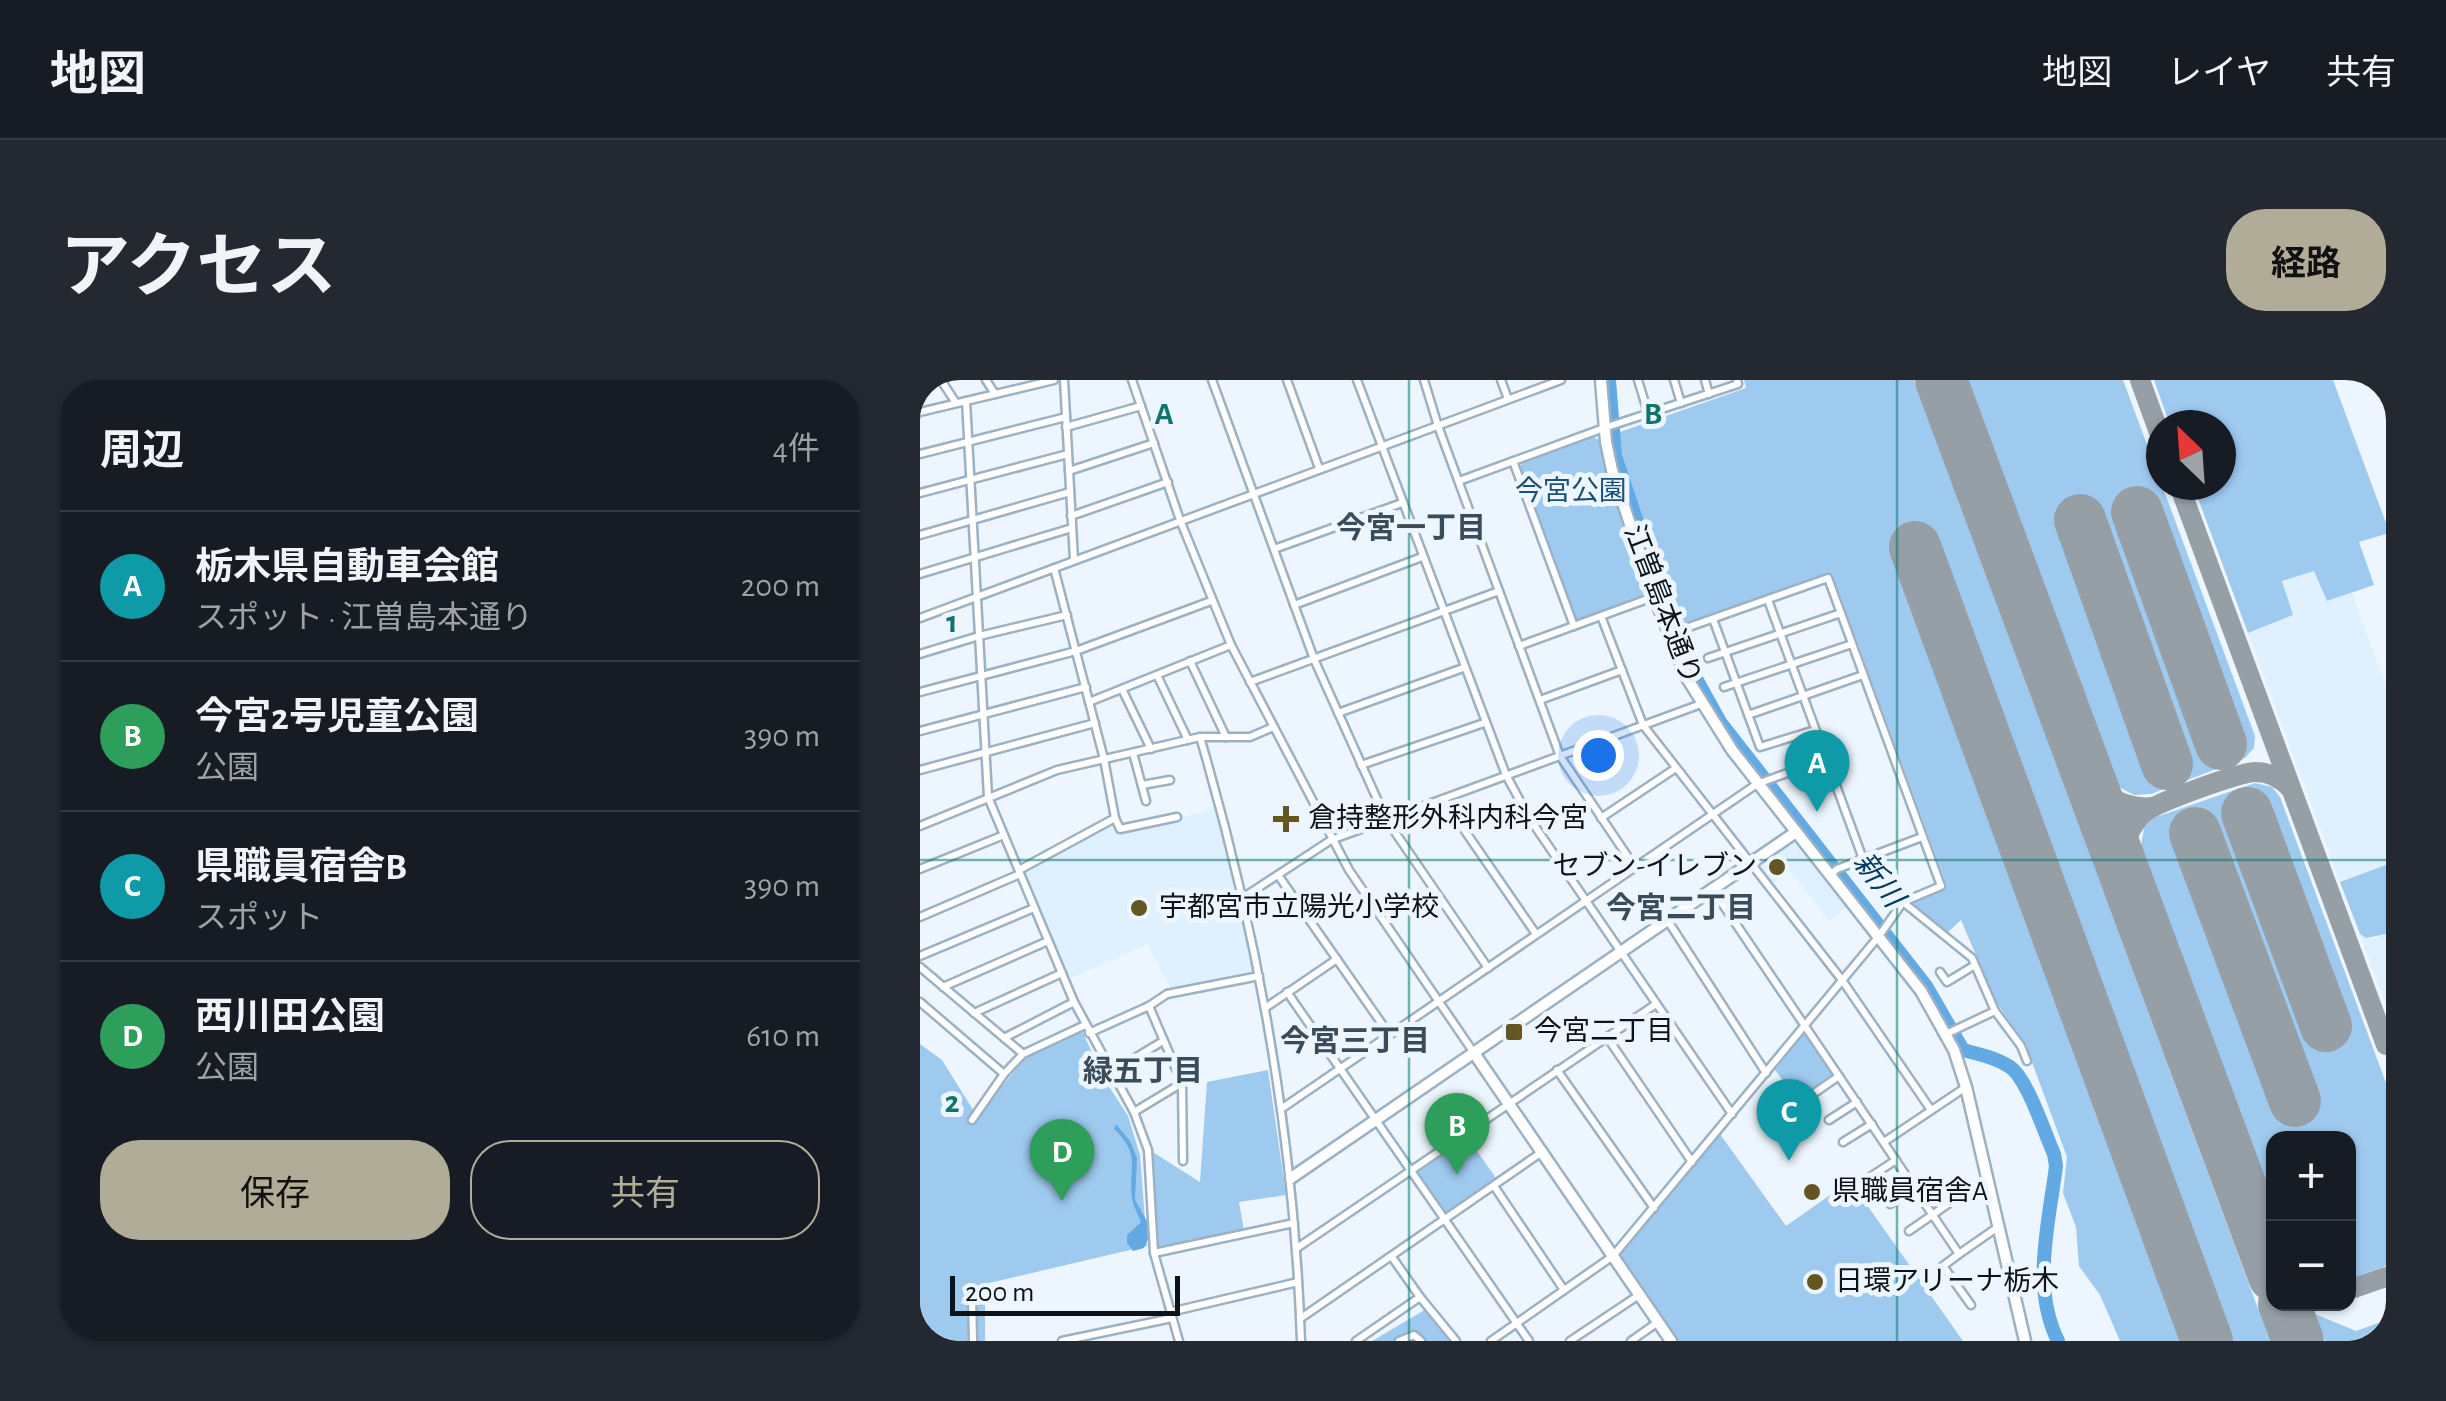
<!DOCTYPE html>
<html lang="ja">
<head>
<meta charset="utf-8">
<style>
	body { margin:0; font-family:"Alegreya Sans","Noto Sans JP",sans-serif; background:#242831; color:#f1f3f6 }
	.controls { position:absolute; right:30px; bottom:30px; display:grid; overflow:hidden; border-radius:20px; box-shadow:0 2px 8px #0004 }
	.controls button { width:90px; height:90px; display:grid; place-items:center; padding:0; border:0; border-bottom:2px solid #363941; background:#171b24; color:#f1f3f6; font:50px sans-serif }
	.compass { position:absolute; left:1226px; top:30px; width:90px; height:90px; border-radius:50%; background:#171b24; box-shadow:0 2px 8px #0004; rotate:335deg }
	.scale { position:absolute; left:30px; bottom:25px; width:230px; box-sizing:border-box; padding-left:10px; border:5px solid #0c141a; border-top:0; font-size:28px; line-height:35px; white-space:nowrap; color:#0c141a; -webkit-text-stroke:8px #edf6fe; paint-order:stroke }
	.you { position:absolute; left:678px; top:375px; width:35px; height:35px; margin:-25px; border:8px solid #fff; border-radius:50%; background:#1a73e8; box-shadow:0 0 0 15px #1a73e833 }
	.badge { display:grid; place-items:center; width:65px; height:65px; border-radius:50%; background:#b1ac97; color:#fff; font-size:32px; font-weight:700 }
	.pin { position:absolute; translate:-50% -82px; filter:drop-shadow(0 2px 5px #0008) }
	.pin::after { content:''; position:absolute; top:52px; width:35px; height:30px; background:inherit; clip-path:polygon(0 0,100% 0,50% 100%) }
	.list { margin:0; padding:0; list-style:none }
	h2 { display:flex; justify-content:space-between; align-items:center; height:130px; margin:0; padding:0 40px; font-size:42px }
	h2 small { font-size:32px; font-weight:400; color:#9ea1a6 }
	.list li { display:grid; grid-template-columns:65px 1fr auto; gap:30px; align-items:center; box-sizing:border-box; height:150px; padding:0 40px; border-top:2px solid #363941 }
	.list b { display:block; font-size:38px; white-space:nowrap }
	.list p { margin:0; font-size:32px; white-space:nowrap; color:#9ea1a6 }
	.list em { font-size:32px; font-style:normal; color:#9ea1a6 }
	.actions { display:flex; gap:20px; padding:30px 40px }
	.actions a { flex:1; padding:22px 0; border:2px solid #b1ac97; border-radius:40px; text-align:center; font-size:35px; color:#b1ac97 }
	.actions .main { background:#b1ac97; color:#111 }
	.map { position:relative; flex:none; width:1466px; height:961px; overflow:hidden; border-radius:40px }
	header { display:flex; align-items:center; gap:60px; box-sizing:border-box; height:140px; padding:0 50px; background:#171b24; border-bottom:2px solid #363941 }
	header strong { font-size:48px }
	nav { display:flex; gap:55px; margin-inline-start:auto; font-size:35px }
	.intro { display:flex; align-items:center; justify-content:space-between; box-sizing:border-box; height:240px; padding:0 60px }
	h1 { margin:0; font-size:70px }
	.button { padding:25px 45px; border-radius:40px; background:#b1ac97; color:#111; font-size:35px; font-weight:700 }
	main { display:flex; gap:60px; padding:0 60px }
	aside { flex:1; background:#171b24; border-radius:40px; box-shadow:0 2px 8px #0004 }
	.map>svg:first-child { display:block }
	.built { fill:#dff0ff }
	.green { fill:#9fcaf0 }
	.water { fill:#63aae4 }
	.lines { fill:none; stroke-linecap:round; stroke-linejoin:round }
	.river { stroke:#63aae4; stroke-width:14 }
	.taxiway { stroke:#969ea6; stroke-width:20 }
	.runway { stroke:#969ea6; stroke-width:52 }
	.street-casing { stroke:#9cb1c3; stroke-width:11 }
	.secondary-casing { stroke:#9cb1c3; stroke-width:15 }
	.street { stroke:#fff; stroke-width:6 }
	.secondary { stroke:#fff; stroke-width:10 }
	.grid { fill:none; stroke:#0f766e; stroke-width:2.5; stroke-opacity:0.55 }
	.poi-dot { fill:#635623; stroke:#edf6fe; stroke-width:4 }
	.labels { text-anchor:middle; dominant-baseline:central; stroke-width:10; stroke-linejoin:round; paint-order:stroke }
	.park-label { font-size:28px; fill:#1d5077; stroke:#edf6fe }
	.street-label { font-size:28px; fill:#0c141a; stroke:#edf6fe }
	.poi-label { font-size:28px; fill:#0c141a; stroke:#edf6fe; text-anchor:start }
	.neighbourhood-label { font-size:30px; font-weight:bold; fill:#3a4b5b; stroke:#edf6fe }
	.water-label { font-size:30px; font-style:italic; fill:#023b61; stroke:#edf6fe }
	.grid-label { font-size:32px; text-anchor:middle; font-weight:bold; fill:#0f766e; stroke:#edf6fe; stroke-width:10; stroke-linejoin:round; paint-order:stroke }
</style>
</head>
<body>
<header>
<strong>地図</strong>
<nav><a>地図</a><a>レイヤ</a><a>共有</a></nav>
</header>
<div class="intro"><h1>アクセス</h1><a class="button">経路</a></div>
<main>
<aside>
<h2>周辺<small>4件</small></h2>
<ul class="list">
<li><span class="badge" style="background:#0f9aa8">A</span><div><b>栃木県自動車会館</b><p>スポット · 江曽島本通り</p></div><em>200 m</em></li>
<li><span class="badge" style="background:#2e9e5b">B</span><div><b>今宮2号児童公園</b><p>公園</p></div><em>390 m</em></li>
<li><span class="badge" style="background:#0f9aa8">C</span><div><b>県職員宿舎B</b><p>スポット</p></div><em>390 m</em></li>
<li><span class="badge" style="background:#2e9e5b">D</span><div><b>西川田公園</b><p>公園</p></div><em>610 m</em></li>
</ul>
<div class="actions"><a class="main">保存</a><a>共有</a></div>
</aside>
<div class="map">
<svg width="1466" height="961" viewBox="0 0 1466 961">
	<rect width="100%" height="100%" fill="#edf6fe"/>
	<g class="built">
		<polygon points="1394,191 1407,221 1432,213 1466,306 1466,485 1420,502 1328,253 1372,235 1361,202"/>
		<polygon points="296,428 313,488 333,591 250,608 228,564 149,599 102,492 190,446 198,454"/>
		<polygon points="875,458 928,526 909,541 871,491 852,504 837,484"/>
		<polygon points="1440,554 1453,559 1466,554 1466,625"/>
	</g>
	<g class="green">
		<polygon points="824,0 994,0 1350,961 1200,961 1180,915 1159,886 1156,847 1143,813 1147,777 1106,666 1075,620 1041,540 1027,553 990,522 1027,506 912,194 761,248 756,246 696,60 697,53 826,8"/>
		<polygon points="1048,0 1203,0 1335,356 1334,368 1325,378 1231,414 1214,415 1199,407"/>
		<polygon points="1234,0 1413,0 1466,143 1466,154 1439,162 1454,205 1407,221 1394,191 1362,201 1373,235 1328,253 1273,105 1301,105 1301,45 1250,45"/>
		<polygon points="672,56 679,60 689,99 728,214 660,240 655,238 600,87 603,80"/>
		<polygon points="1335,403 1352,407 1360,417 1466,703 1466,886 1429,899 1428,758 1354,758 1353,824 1221,466 1224,448 1233,438"/>
		<polygon points="1466,485 1466,554 1446,558 1440,554 1420,502"/>
		<polygon points="162,651 185,700 208,736 220,775 227,866 65,904 65,961 0,961 0,664 22,680 57,736 106,677"/>
		<polygon points="882,654 889,655 914,696 878,721 855,690"/>
		<polygon points="348,690 366,815 319,822 324,850 243,869 237,866 231,771 280,802 287,702"/>
		<polygon points="800,754 866,846 930,801 1043,961 758,961 699,876"/>
		<polygon points="548,758 576,798 526,833 498,792"/>
		<polygon points="508,928 534,961 452,961"/>
		<polygon points="1395,934 1436,951 1466,940 1466,961 1405,961"/>
	</g>
	<path class="water" d="M196 744 210 761 217 778 215 820 227 841 228 859 224 868 213 871 207 863V855L221 842C218 834 213 826 212 818 208 786 222 776 194 749Z"/>
	<g class="lines">
		<path class="river" d="M689 0 695 76 751 244 775 297 800 342 1006 606 1043 670C1059 674 1076 678 1090 687 1107 698 1125 754 1134 774L1136 786C1129 843 1111 907 1138 961"/>
		<g class="taxiway">
			<polyline points="1220,0 1241,58"/>
			<polyline points="1259,105 1466,665"/>
			<path d="M1167 394C1183 416 1205 430 1233 427"/>
			<path d="M1200 482C1202 466 1211 444 1224 433 1235 423 1322 391 1336 392 1351 392 1362 399 1371 409"/>
			<polyline points="1428,910 1466,897"/>
		</g>
		<g class="runway">
			<polyline points="1021,0 1354,896"/>
			<polyline points="1217,132 1301,364"/>
			<polyline points="1160,140 1247,384"/>
			<polyline points="995,167 1287,961"/>
			<polyline points="1327,433 1406,646"/>
			<polyline points="1275,453 1375,721"/>
			<polyline points="1364,924 1378,961"/>
		</g>
		<defs>
			<g id="street">
				<polyline points="21,0 36,23"/>
				<polyline points="66,0 75,14"/>
				<polyline points="144,0 154,180"/>
				<polyline points="212,0 260,140 311,265 429,490 554,673"/>
				<polyline points="292,0 394,279 466,439 568,588"/>
				<polyline points="367,0 399,88"/>
				<polyline points="437,0 586,395 610,439 812,734"/>
				<polyline points="504,0 518,46 640,376 714,486"/>
				<polyline points="581,0 588,19"/>
				<polyline points="718,0 728,33"/>
				<polyline points="754,0 761,23"/>
				<polyline points="785,0 789,14"/>
				<polyline points="46,21 68,417 154,622 214,732 228,770 234,873 259,961"/>
				<polyline points="0,32 134,0"/>
				<polyline points="146,47 221,26"/>
				<polyline points="0,74 146,37"/>
				<polyline points="593,81 654,246"/>
				<polyline points="149,91 234,63"/>
				<polyline points="539,101 684,48 818,4 817,0"/>
				<polyline points="0,113 148,74"/>
				<polyline points="151,136 248,102"/>
				<polyline points="0,155 150,112"/>
				<polyline points="354,169 482,123"/>
				<polyline points="0,194 152,148"/>
				<polyline points="848,220 943,479"/>
				<polyline points="374,225 502,177"/>
				<polyline points="681,236 723,345 922,600 1011,730"/>
				<polyline points="0,238 641,0"/>
				<polyline points="793,239 840,367 895,350"/>
				<polyline points="599,266 733,217"/>
				<polyline points="0,274 59,256 147,235"/>
				<polyline points="788,278 921,233"/>
				<polyline points="270,281 306,357"/>
				<polyline points="237,295 268,360"/>
				<polyline points="330,302 579,211"/>
				<polyline points="804,307 932,264"/>
				<polyline points="202,309 231,369"/>
				<polyline points="0,312 156,271 291,221"/>
				<polyline points="620,320 702,290"/>
				<polyline points="169,322 311,265"/>
				<polyline points="418,333 543,288"/>
				<polyline points="828,335 943,295"/>
				<polyline points="0,351 166,307"/>
				<path d="M280 357C338 554 374 756 381 961"/>
				<polyline points="213,373 226,421"/>
				<polyline points="441,385 564,343"/>
				<polyline points="0,390 175,343"/>
				<polyline points="222,405 250,400"/>
				<polyline points="523,419 616,554"/>
				<polyline points="195,438 200,449 257,437"/>
				<polyline points="681,438 756,388"/>
				<polyline points="0,446 137,390 280,357 330,357 353,347"/>
				<polyline points="0,489 84,455"/>
				<polyline points="99,490 195,438 184,379 134,188"/>
				<polyline points="358,495 469,654"/>
				<polyline points="910,495 917,489 1002,457"/>
				<polyline points="793,510 1039,874 1078,847"/>
				<polyline points="324,517 411,460 781,324"/>
				<polyline points="983,522 1052,578 1075,631 1101,666 1107,681"/>
				<polyline points="0,537 100,494"/>
				<polyline points="748,541 846,693"/>
				<polyline points="0,576 114,528"/>
				<polyline points="0,587 102,673"/>
				<polyline points="1020,592 1027,602 1055,585"/>
				<polyline points="23,607 128,561"/>
				<polyline points="367,612 609,961"/>
				<polyline points="0,622 84,694"/>
				<polyline points="229,626 262,703 263,781"/>
				<polyline points="345,628 417,579"/>
				<polyline points="54,633 142,593"/>
				<polyline points="169,653 229,626 247,614 339,596"/>
				<polyline points="1026,654 1075,631"/>
				<polyline points="687,657 772,782"/>
				<polyline points="84,658 154,622"/>
				<polyline points="637,690 734,828"/>
				<polyline points="190,693 243,661"/>
				<polyline points="880,723 919,696"/>
				<polyline points="361,729 837,404 906,379"/>
				<polyline points="214,732 262,703"/>
				<polyline points="52,740 84,694 103,674 165,645"/>
				<polyline points="909,740 937,722"/>
				<polyline points="923,762 952,744"/>
				<polyline points="964,762 1046,707"/>
				<polyline points="947,799 976,780"/>
				<polyline points="574,806 644,910"/>
				<polyline points="970,824 1003,802"/>
				<polyline points="989,851 1028,824"/>
				<polyline points="377,868 736,624"/>
				<polyline points="234,873 374,843"/>
				<polyline points="1039,874 1023,886 1051,925"/>
				<polyline points="472,877 500,917"/>
				<polyline points="52,915 53,961"/>
				<polyline points="250,932 378,902"/>
				<polyline points="381,938 622,772"/>
				<polyline points="142,961 252,938"/>
				<polyline points="436,961 500,917 536,961"/>
				<polyline points="479,961 494,955 501,961"/>
				<polyline points="571,961 693,876 959,556 983,522 1021,506 908,198 749,254"/>
				<polyline points="650,961 719,915"/>
				<polyline points="711,961 738,942"/>
			</g>
			<g id="secondary">
				<polyline points="681,0 686,62 692,90 734,216 767,298 812,370 1001,611 1034,670 1046,707 1105,961"/>
				<polyline points="554,673 751,961"/>
				<polyline points="371,798 876,452"/>
			</g>
		</defs>
		<use href="#street" class="street-casing"/>
		<use href="#secondary" class="secondary-casing"/>
		<use href="#street" class="street"/>
		<use href="#secondary" class="secondary"/>
	</g>
	<path class="grid" d="M489 0V961M977 0V961M0 480H1466"/>
	<g class="poi-dot">
		<path d="M361 424h10v10h10v10h-10v10h-10v-10h-10v-10h10z"/>
		<circle cx="857" cy="487" r="10"/>
		<circle cx="219" cy="528" r="10"/>
		<rect x="584" y="642" width="20" height="20" rx="5"/>
		<circle cx="892" cy="812" r="10"/>
		<circle cx="895" cy="902" r="10"/>
	</g>
	<g class="labels">
		<g class="park-label">
			<text x="651" y="112">今宮公園</text>
		</g>
		<g class="street-label">
			<text transform="translate(742 225) rotate(69)">江曽島本通り</text>
		</g>
		<g class="poi-label">
			<text x="388" y="439">倉持整形外科内科今宮</text>
			<text x="837" y="487" text-anchor="end">セブン-イレブン</text>
			<text x="239" y="528">宇都宮市立陽光小学校</text>
			<text x="614" y="652">今宮二丁目</text>
			<text x="912" y="812">県職員宿舎A</text>
			<text x="915" y="902">日環アリーナ栃木</text>
		</g>
		<g class="neighbourhood-label">
			<text x="491" y="149">今宮一丁目</text>
			<text x="761" y="529">今宮二丁目</text>
			<text x="435" y="662">今宮三丁目</text>
			<text x="223" y="692">緑五丁目</text>
		</g>
		<g class="water-label">
			<text transform="translate(958 500) rotate(52)">新川</text>
		</g>
	</g>
	<g class="grid-label">
		<text x="244" y="44">A</text>
		<text x="733" y="44">B</text>
		<text x="32" y="252">1</text>
		<text x="32" y="732">2</text>
	</g>
</svg>
<div class="controls">
<button>+</button>
<button>−</button>
</div>
<svg class="compass" viewBox="-18 -18 36 36"><path d="M0-13l5 13h-10z" fill="#e53935"/><path d="M0 13l5-13h-10z" fill="#9ea1a6"/></svg>
<div class="scale">200 m</div>
<div class="you"></div>
<div class="pin badge" style="left:897px;top:432px;background:#0f9aa8">A</div>
<div class="pin badge" style="left:537px;top:795px;background:#2e9e5b">B</div>
<div class="pin badge" style="left:869px;top:781px;background:#0f9aa8">C</div>
<div class="pin badge" style="left:142px;top:821px;background:#2e9e5b">D</div>
</div>
</main>
</body>
</html>
